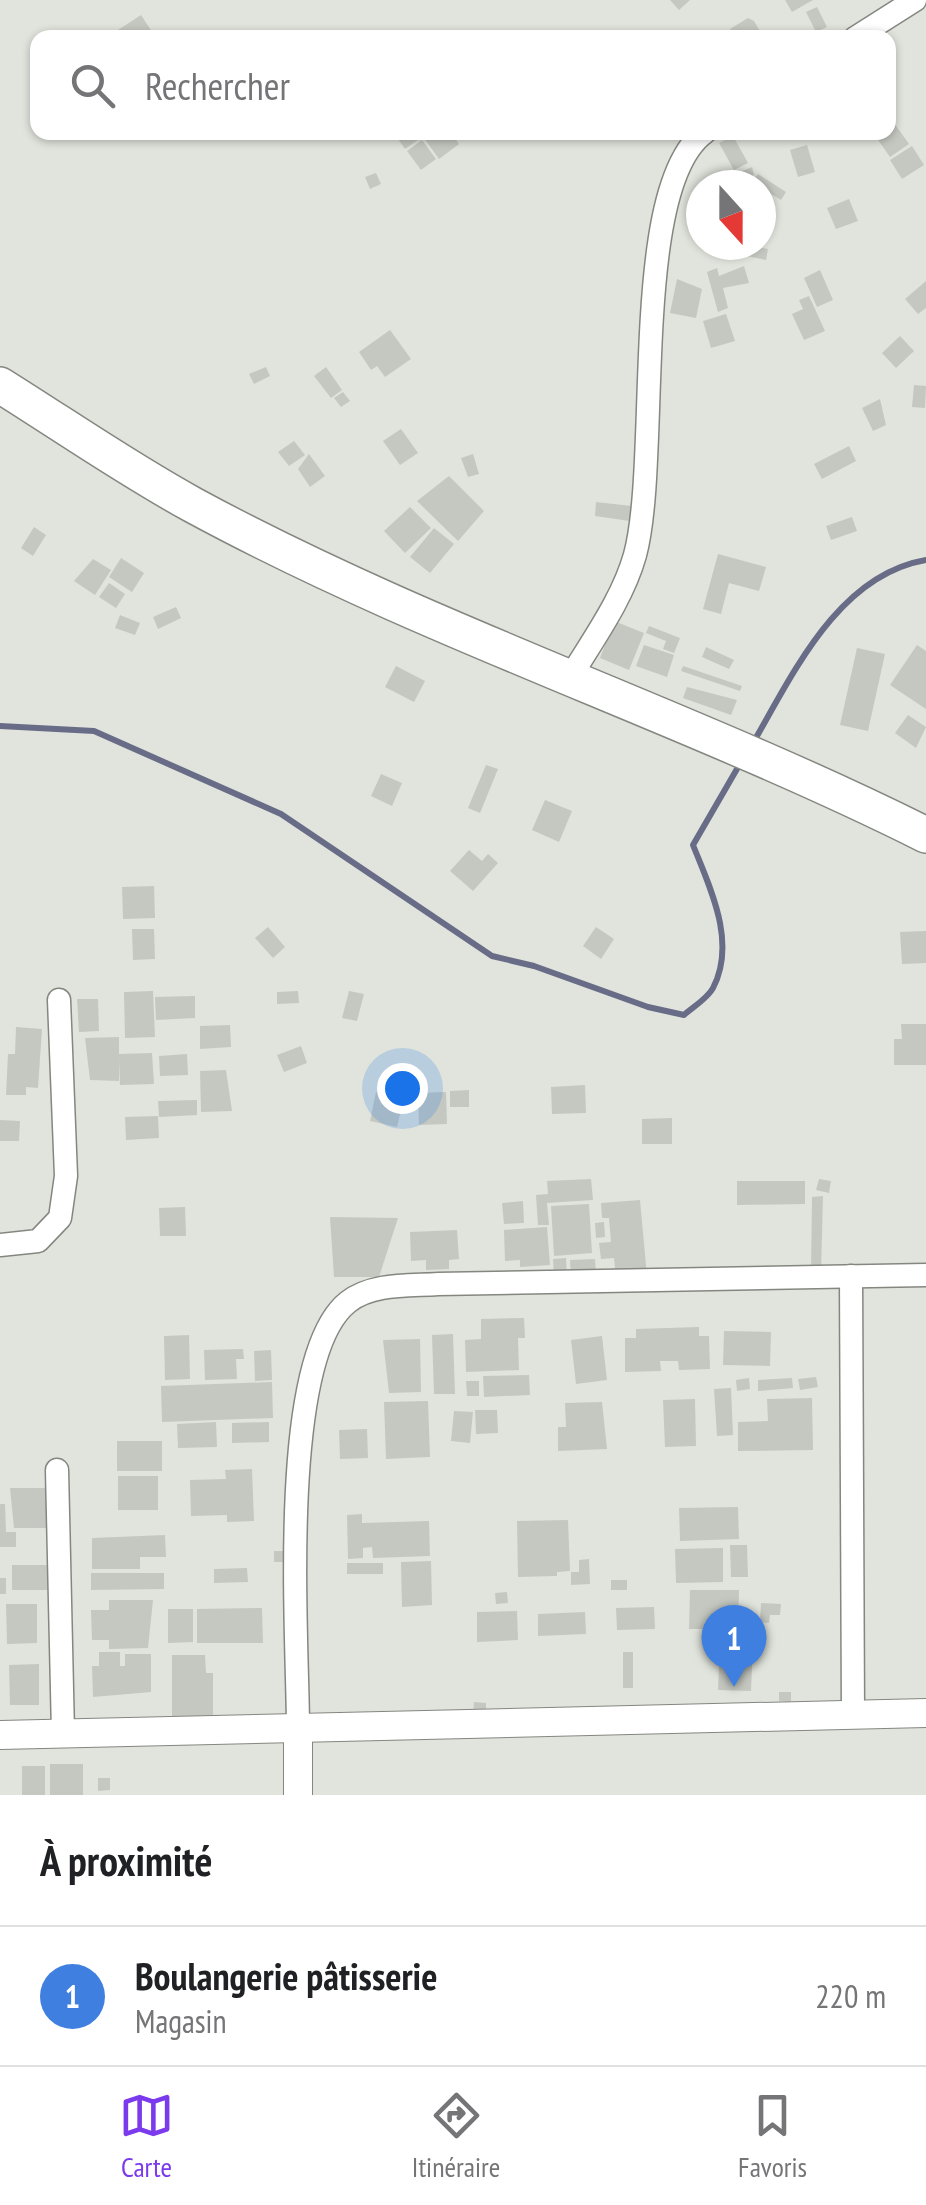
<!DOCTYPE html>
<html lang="fr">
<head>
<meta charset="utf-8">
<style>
	body { margin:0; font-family:"PT Sans Narrow",sans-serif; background:#f6f6f6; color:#202124 }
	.compass { position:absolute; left:686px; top:170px; width:90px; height:90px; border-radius:50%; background:#fff; box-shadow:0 2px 8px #0004; rotate:159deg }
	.you { position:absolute; left:402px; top:1088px; width:35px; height:35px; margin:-25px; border:8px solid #fff; border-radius:50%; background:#1a73e8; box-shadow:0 0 0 15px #1a73e833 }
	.badge { display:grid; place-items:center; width:65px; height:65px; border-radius:50%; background:#7c3aed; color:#fff; font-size:32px; font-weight:700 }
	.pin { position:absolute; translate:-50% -82px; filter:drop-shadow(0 2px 5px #0008) }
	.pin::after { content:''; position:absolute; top:52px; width:35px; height:30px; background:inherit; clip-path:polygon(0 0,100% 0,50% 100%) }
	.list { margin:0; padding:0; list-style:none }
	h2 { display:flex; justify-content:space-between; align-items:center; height:130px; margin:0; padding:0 40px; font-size:42px }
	h2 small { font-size:32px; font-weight:400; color:#757577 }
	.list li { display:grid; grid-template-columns:65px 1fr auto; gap:30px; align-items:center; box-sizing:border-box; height:140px; padding:0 40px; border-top:2px solid #e0e0e0 }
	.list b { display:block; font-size:38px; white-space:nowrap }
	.list p { margin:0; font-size:32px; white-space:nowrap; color:#757577 }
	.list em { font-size:32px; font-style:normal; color:#757577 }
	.icon { flex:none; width:55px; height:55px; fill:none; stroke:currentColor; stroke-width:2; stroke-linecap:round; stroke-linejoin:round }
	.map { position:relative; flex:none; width:926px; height:1795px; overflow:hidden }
	.search { position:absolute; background:#fff; box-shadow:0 2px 8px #0004; left:30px; right:30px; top:30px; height:110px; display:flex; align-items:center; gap:25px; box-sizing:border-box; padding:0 35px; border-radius:20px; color:#757577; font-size:38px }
	.sheet { height:270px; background:#fff }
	nav { display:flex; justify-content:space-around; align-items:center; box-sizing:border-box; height:140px; border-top:2px solid #e0e0e0; background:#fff; font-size:28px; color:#757577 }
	nav a { display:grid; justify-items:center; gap:5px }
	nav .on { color:#7c3aed }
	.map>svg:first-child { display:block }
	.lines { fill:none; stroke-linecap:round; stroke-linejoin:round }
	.stream { stroke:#696c86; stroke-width:6 }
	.building { fill:#c5c8c1 }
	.minor-casing { stroke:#848780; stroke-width:25 }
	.tertiary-casing { stroke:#848780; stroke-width:30 }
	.primary-casing { stroke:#848780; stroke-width:38 }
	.minor { stroke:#fff; stroke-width:22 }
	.tertiary { stroke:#fff; stroke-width:28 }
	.primary { stroke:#fff; stroke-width:35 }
</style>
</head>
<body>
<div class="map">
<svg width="926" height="1795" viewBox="0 0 926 1795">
	<rect width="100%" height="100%" fill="#e0e4dc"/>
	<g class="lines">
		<g class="stream">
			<path d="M0 726 94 731 281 814 492 956 534 966 648 1007 684 1015C693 1007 708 998 713 988 737 942 710 888 693 845L741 762"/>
			<path d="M753 743C793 674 838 575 926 560"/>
		</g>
	</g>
	<g class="building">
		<polygon points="670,0 690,0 679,10"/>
		<polygon points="785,0 813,0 792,12"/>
		<polygon points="817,7 827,27 816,32 806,12"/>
		<polygon points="141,15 156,38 118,38 115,32"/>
		<polygon points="748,18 754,21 764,38 736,38 730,29"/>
		<polygon points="894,123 909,144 890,157 876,137 888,132"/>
		<polygon points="393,132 417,132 421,138 405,149"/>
		<polygon points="431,132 451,132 459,144 439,159 424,138"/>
		<polygon points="733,136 748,163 734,170 719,143"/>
		<polygon points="422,140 436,159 421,170 407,151"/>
		<polygon points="807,145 815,172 798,177 790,150"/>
		<polygon points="912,146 924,165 902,179 890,160"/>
		<polygon points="752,167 754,175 737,185 733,175"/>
		<polygon points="376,173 381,184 370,189 365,177"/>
		<polygon points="758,174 786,192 781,200 752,182"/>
		<polygon points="849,199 858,221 836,229 827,208"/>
		<polygon points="748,245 768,249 766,260 746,256"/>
		<polygon points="744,266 749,283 723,288 728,308 718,312 707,272 717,268 719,276"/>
		<polygon points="820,270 833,300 817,307 804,278"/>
		<polygon points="677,279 702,289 696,318 670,313"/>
		<polygon points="926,281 926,308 918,314 905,299"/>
		<polygon points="809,296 825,331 804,340 792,314 803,309 799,300"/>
		<polygon points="726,314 735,341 711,348 703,321"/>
		<polygon points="390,330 411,359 385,377 377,366 371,370 359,352"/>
		<polygon points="900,336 914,351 896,368 882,353"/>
		<polygon points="266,367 270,376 254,384 249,374"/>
		<polygon points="326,367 342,390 331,398 314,376"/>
		<polygon points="914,385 926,386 925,408 912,407"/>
		<polygon points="343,392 350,401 341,407 334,398"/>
		<polygon points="880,399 886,425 873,431 862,408"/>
		<polygon points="401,429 418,453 400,465 383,441"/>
		<polygon points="294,441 305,455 289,466 278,452"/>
		<polygon points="849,446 856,461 822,479 814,464"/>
		<polygon points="309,454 325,476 310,487 298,469"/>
		<polygon points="473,454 479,474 468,477 461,458"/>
		<polygon points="449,476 484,511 458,541 417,501"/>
		<polygon points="596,502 632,506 630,521 595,516"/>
		<polygon points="410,507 431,528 405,553 384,531"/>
		<polygon points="852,517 857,531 831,540 826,526"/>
		<polygon points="34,527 46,535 33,556 21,548"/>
		<polygon points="434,528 454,544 430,573 410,557"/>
		<polygon points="718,554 766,567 759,591 729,583 721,614 703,609"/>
		<polygon points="121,558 144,573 132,592 109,577"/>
		<polygon points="93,559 111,570 95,595 74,581"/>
		<polygon points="109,583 125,594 116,608 99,597"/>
		<polygon points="176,607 181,618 158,629 153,617"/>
		<polygon points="120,615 140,623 135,635 115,628"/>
		<polygon points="614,621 644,633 629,670 600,658"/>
		<polygon points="649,626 680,638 674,653 663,649 666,641 646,633"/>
		<polygon points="644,645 674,655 667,677 636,666"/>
		<polygon points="917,645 926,651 926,709 890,685"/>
		<polygon points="706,647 734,660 729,669 702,657"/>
		<polygon points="857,648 885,654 868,731 840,725"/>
		<polygon points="396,666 425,681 414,702 385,687"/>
		<polygon points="683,666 742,686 740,691 681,671"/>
		<polygon points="687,687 737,700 731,715 683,698"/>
		<polygon points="908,715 926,727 916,748 895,733"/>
		<polygon points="486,765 498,769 480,813 468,808"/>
		<polygon points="381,774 402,783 392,806 371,796"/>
		<polygon points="545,800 572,811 559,842 532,830"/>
		<polygon points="469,850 482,861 488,854 498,863 473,891 450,871"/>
		<polygon points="154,886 155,918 123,919 122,887"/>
		<polygon points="268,927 285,947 273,958 255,938"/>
		<polygon points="596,927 614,939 601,959 583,946"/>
		<polygon points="132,929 154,929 155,959 133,960"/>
		<polygon points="926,931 926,963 902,964 900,932"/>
		<polygon points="153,991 155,1037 125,1038 124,992"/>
		<polygon points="298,991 299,1003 277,1004 277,992"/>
		<polygon points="349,991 364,994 357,1021 342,1018"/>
		<polygon points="195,996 195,1018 156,1020 155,997"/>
		<polygon points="77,999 98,999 99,1031 79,1032"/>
		<polygon points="901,1024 926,1024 926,1065 894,1065 894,1039 902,1039"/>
		<polygon points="230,1025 231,1047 200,1049 200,1026"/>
		<polygon points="16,1027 42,1029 38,1088 26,1087 26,1095 6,1095 8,1054 15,1054"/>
		<polygon points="119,1037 119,1054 152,1053 154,1084 120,1085 119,1060 119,1081 90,1080 85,1038"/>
		<polygon points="301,1046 307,1063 284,1072 277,1055"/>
		<polygon points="187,1054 188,1075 160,1076 159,1056"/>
		<polygon points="226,1070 232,1111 201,1112 200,1071"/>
		<polygon points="585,1085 586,1113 552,1114 551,1087"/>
		<polygon points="469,1090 469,1107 450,1107 450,1091"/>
		<polygon points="376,1092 404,1097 397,1127 370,1121"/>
		<polygon points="446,1092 447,1124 419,1125 418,1093"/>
		<polygon points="197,1100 197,1115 159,1117 158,1101"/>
		<polygon points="158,1116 159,1138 126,1140 125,1117"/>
		<polygon points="672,1118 672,1144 642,1144 642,1119"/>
		<polygon points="0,1120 20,1121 19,1141 0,1141"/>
		<polygon points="591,1179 593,1200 547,1203 549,1225 538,1225 536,1195 548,1194 547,1181"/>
		<polygon points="819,1179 831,1181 829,1193 816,1190"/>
		<polygon points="737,1181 805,1181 805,1204 737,1205"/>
		<polygon points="823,1196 821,1273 811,1272 812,1197"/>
		<polygon points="640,1200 647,1276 616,1278 614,1258 601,1259 599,1243 611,1242 609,1218 602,1218 601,1203"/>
		<polygon points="523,1201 524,1223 504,1224 502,1203"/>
		<polygon points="589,1204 592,1253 554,1256 551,1206"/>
		<polygon points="185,1207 186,1236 160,1236 159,1208"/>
		<polygon points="330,1217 398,1218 379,1277 334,1277"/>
		<polygon points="604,1222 605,1237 596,1238 595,1223"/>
		<polygon points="547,1227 550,1265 520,1267 520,1260 505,1261 504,1230"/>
		<polygon points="457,1230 459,1259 449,1260 449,1269 426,1270 426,1260 411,1261 410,1232"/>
		<polygon points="566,1258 567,1278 554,1279 553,1259"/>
		<polygon points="595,1259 596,1276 571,1278 570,1260"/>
		<polygon points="524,1318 525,1338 518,1338 519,1370 466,1372 465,1340 481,1339 481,1319"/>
		<polygon points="699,1327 699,1336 709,1336 710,1369 679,1370 678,1361 660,1361 661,1371 625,1372 625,1338 636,1338 636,1329"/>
		<polygon points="724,1331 771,1332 770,1366 723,1365"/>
		<polygon points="453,1334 455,1394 434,1394 432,1335"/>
		<polygon points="189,1335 190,1379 165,1380 164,1336"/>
		<polygon points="602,1336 607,1380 576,1384 571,1340"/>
		<polygon points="420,1339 421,1392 389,1393 383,1340"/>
		<polygon points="243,1349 244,1359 236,1359 237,1379 205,1380 204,1350"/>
		<polygon points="271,1350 272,1380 255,1381 254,1351"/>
		<polygon points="529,1375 530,1395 484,1397 483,1376"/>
		<polygon points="816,1377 818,1387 800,1390 798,1379"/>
		<polygon points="749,1378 750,1389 737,1391 736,1380"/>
		<polygon points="792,1378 793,1388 758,1391 758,1380"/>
		<polygon points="466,1381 479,1381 479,1396 467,1396"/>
		<polygon points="272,1382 273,1418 162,1422 161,1386"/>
		<polygon points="731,1388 733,1435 717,1436 714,1389"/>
		<polygon points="812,1398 813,1450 738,1451 738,1422 768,1421 767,1399"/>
		<polygon points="695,1399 696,1446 665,1447 663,1400"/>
		<polygon points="428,1401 430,1457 386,1459 384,1402"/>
		<polygon points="602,1402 607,1449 558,1451 558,1427 566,1427 565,1403"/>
		<polygon points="475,1410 497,1410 498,1433 476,1434"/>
		<polygon points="454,1411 473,1412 470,1443 451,1441"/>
		<polygon points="216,1422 217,1447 178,1448 177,1424"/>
		<polygon points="269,1422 269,1442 232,1443 232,1423"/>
		<polygon points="367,1429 368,1458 340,1459 339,1430"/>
		<rect x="117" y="1441" width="45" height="30"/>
		<polygon points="252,1469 254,1521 227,1522 227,1515 191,1516 190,1480 226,1479 225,1470"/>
		<rect x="118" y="1476" width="40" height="34"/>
		<polygon points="10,1488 47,1488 48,1528 14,1528"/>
		<polygon points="0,1504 5,1504 6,1532 16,1532 16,1547 0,1547"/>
		<polygon points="738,1507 739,1539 680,1541 679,1508"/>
		<polygon points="362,1514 362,1523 429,1521 430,1556 373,1558 372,1547 363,1548 363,1558 348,1559 347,1515"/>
		<polygon points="568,1520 570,1571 557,1572 557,1576 518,1577 517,1521"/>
		<polygon points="165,1535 166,1557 140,1557 140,1569 92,1569 92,1538"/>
		<polygon points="730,1545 747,1545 748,1577 731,1577"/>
		<polygon points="723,1548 723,1582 676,1583 675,1549"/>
		<rect x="274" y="1551" width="16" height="11"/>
		<polygon points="589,1559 590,1584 571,1585 571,1572 579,1572 579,1560"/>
		<polygon points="431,1561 432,1605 402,1607 401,1562"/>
		<rect x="347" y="1563" width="36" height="11"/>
		<rect x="12" y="1565" width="36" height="25"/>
		<polygon points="247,1568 248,1582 214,1583 214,1569"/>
		<polygon points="91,1573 164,1573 164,1589 91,1590"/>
		<rect x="0" y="1578" width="6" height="16"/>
		<rect x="611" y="1580" width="16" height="10"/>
		<polygon points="690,1590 739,1590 738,1629 689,1629"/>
		<polygon points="507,1592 508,1603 496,1604 495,1593"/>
		<polygon points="109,1600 153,1600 148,1648 109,1649 109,1640 92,1640 91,1610 109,1610"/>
		<polygon points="761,1603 781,1604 780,1615 770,1615 769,1623 760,1622"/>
		<polygon points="6,1604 37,1604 37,1643 7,1644"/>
		<polygon points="654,1607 655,1629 617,1630 616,1608"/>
		<polygon points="262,1608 263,1643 197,1643 197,1609"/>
		<polygon points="168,1609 193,1609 193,1642 168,1643"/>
		<polygon points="517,1611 518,1640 477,1642 477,1612"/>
		<polygon points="585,1612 586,1634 538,1636 538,1614"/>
		<polygon points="720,1642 753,1643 751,1691 718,1690"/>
		<polygon points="99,1652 120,1652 120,1666 125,1666 125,1654 151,1654 151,1692 93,1697 92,1666 99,1666"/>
		<rect x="623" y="1652" width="10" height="36"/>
		<polygon points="172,1655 205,1655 206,1673 213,1673 213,1717 172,1717"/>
		<polygon points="39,1664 39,1705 10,1705 9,1665"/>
		<polygon points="779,1692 791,1692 791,1702 779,1701"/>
		<polygon points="474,1702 486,1703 486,1713 473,1713"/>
		<rect x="50" y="1764" width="33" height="31"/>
		<rect x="22" y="1766" width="23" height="29"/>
		<polygon points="98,1778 110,1778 110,1790 98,1791"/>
	</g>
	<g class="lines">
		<defs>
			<g id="minor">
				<polyline points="855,38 915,0"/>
				<path d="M571 676C594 638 623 598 635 555 661 459 629 187 705 132"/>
				<polyline points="0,1245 38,1241 60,1218 66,1176 59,1000"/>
				<polyline points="851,1276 853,1714"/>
				<polyline points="57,1470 63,1733"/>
				<path d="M298 1729C298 1639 277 1358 348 1302 372 1283 409 1286 438 1284L926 1275"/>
			</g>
			<g id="tertiary">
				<polyline points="298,1729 298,1795"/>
				<polyline points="0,1735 926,1713"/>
			</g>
			<path id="primary" d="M0 385C64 425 127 469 193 505 429 633 686 715 926 835"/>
		</defs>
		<use href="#minor" class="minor-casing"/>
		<use href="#tertiary" class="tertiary-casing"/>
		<use href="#primary" class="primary-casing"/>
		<use href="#minor" class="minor"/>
		<use href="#tertiary" class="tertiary"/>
		<use href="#primary" class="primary"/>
	</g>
</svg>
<svg class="compass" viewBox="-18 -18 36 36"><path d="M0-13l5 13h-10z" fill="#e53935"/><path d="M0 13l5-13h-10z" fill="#757577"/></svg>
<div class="you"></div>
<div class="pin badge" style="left:734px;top:1687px;background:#3f7fe0">1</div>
<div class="search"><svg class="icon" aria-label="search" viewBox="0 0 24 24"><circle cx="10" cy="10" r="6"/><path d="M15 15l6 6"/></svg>Rechercher</div>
</div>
<section class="sheet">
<h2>À proximité<small></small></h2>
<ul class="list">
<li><span class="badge" style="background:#3f7fe0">1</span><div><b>Boulangerie pâtisserie</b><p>Magasin</p></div><em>220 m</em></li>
</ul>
</section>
<nav>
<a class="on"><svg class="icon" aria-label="map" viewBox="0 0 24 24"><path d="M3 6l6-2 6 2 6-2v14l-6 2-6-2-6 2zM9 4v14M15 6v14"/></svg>Carte</a>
<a><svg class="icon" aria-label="directions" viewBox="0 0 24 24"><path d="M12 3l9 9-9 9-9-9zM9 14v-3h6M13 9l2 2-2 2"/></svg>Itinéraire</a>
<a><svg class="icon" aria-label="saved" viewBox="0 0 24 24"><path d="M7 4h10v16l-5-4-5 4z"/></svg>Favoris</a>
</nav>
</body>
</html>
